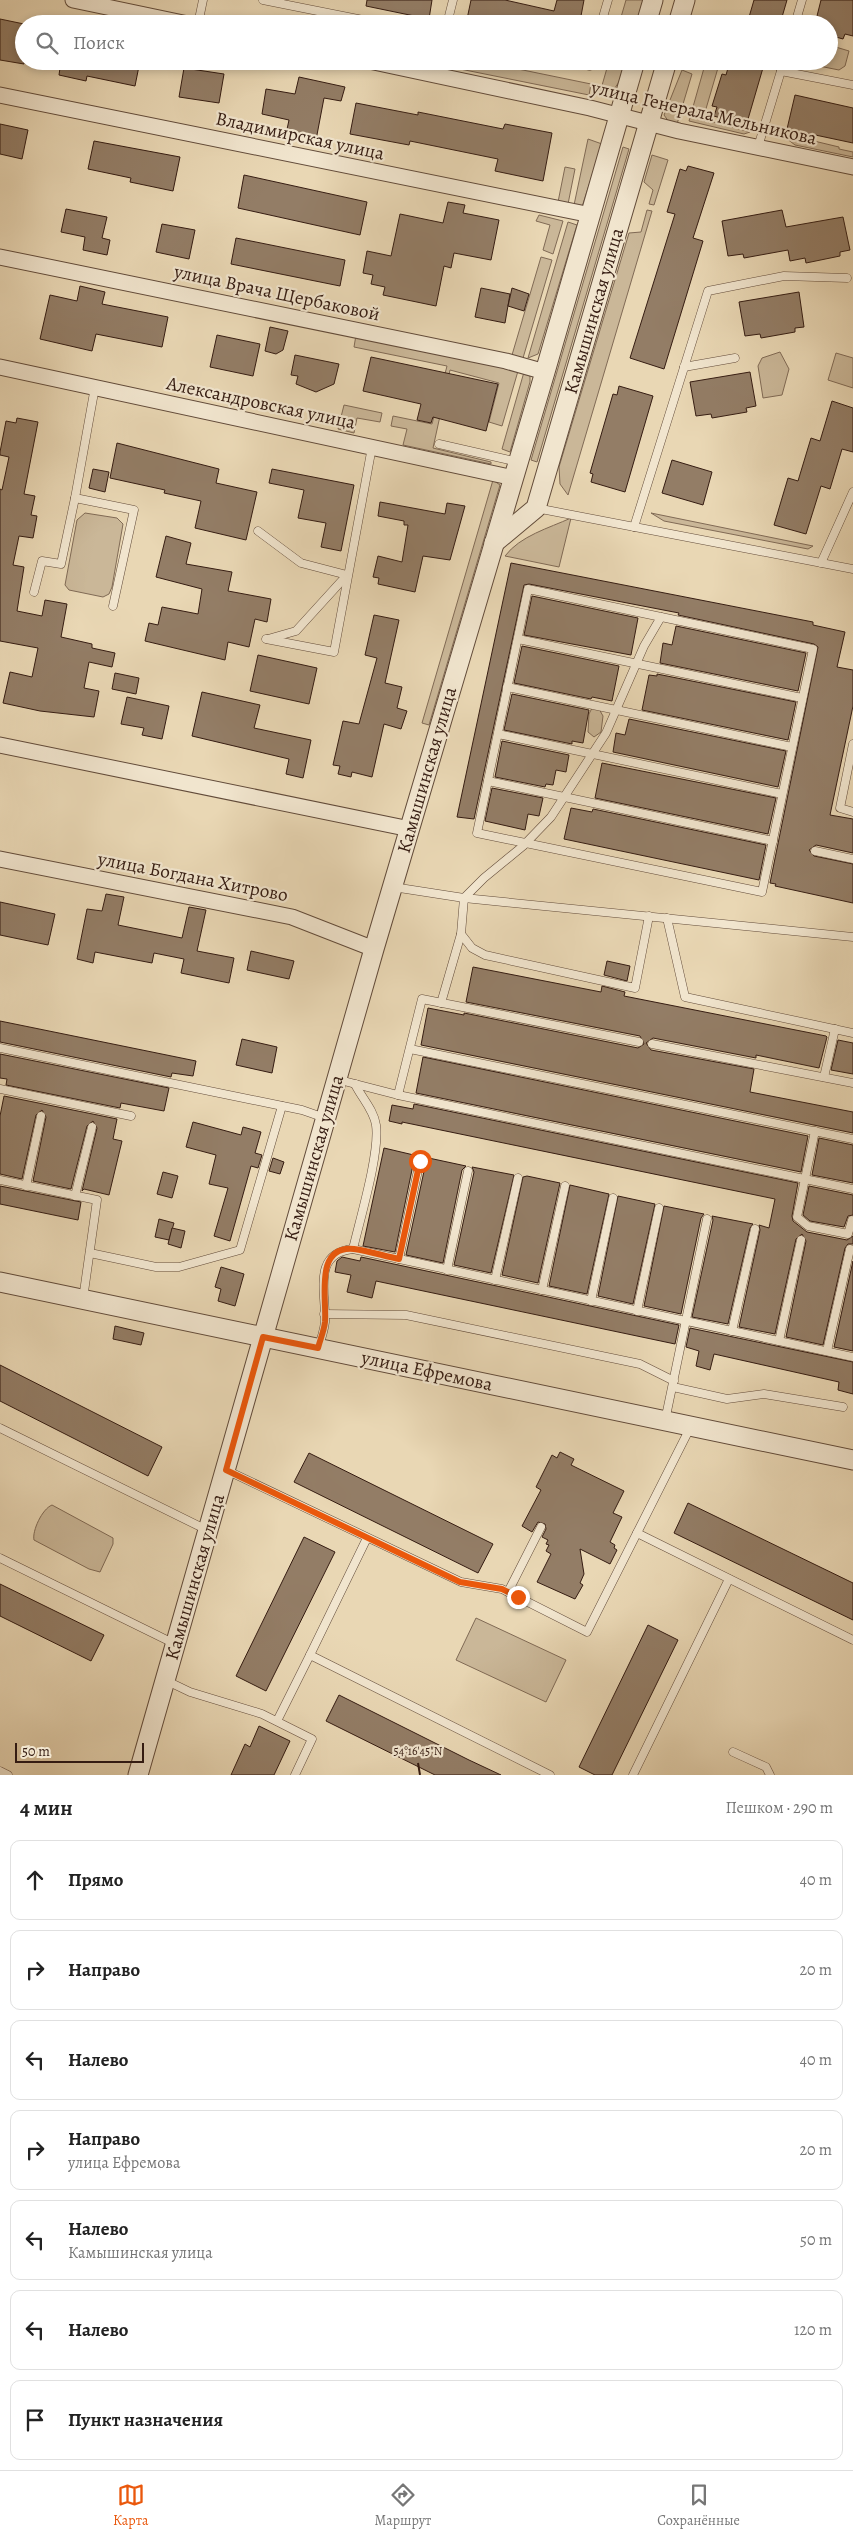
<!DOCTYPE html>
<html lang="ru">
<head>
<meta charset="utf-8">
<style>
	body { margin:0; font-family:Alegreya,serif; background:#f2f2f2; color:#222 }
	.scale { position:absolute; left:15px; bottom:12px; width:129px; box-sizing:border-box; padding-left:5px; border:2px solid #351c12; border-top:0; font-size:14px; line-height:18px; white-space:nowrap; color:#351c12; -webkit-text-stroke:4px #f1e5ce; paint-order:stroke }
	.stop { position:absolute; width:15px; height:15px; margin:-11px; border:4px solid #ea580c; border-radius:50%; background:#fff }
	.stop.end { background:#ea580c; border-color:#fff; box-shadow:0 1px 5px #0008 }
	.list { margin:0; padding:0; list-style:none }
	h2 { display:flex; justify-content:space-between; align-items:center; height:65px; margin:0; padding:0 20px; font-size:21px }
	h2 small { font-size:16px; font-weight:400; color:#767676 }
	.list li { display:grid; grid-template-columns:32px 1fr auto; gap:15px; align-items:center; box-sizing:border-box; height:80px; margin:0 10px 10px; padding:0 10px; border:1px solid #e0e0e0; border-radius:10px }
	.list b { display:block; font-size:19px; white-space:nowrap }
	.list p { margin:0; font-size:16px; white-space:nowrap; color:#767676 }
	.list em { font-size:16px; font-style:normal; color:#767676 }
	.icon { flex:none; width:28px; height:28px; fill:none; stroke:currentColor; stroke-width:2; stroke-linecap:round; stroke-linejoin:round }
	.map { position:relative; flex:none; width:853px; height:1775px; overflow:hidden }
	.search { position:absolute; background:#fff; box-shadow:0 2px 8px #0003; left:15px; right:15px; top:15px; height:55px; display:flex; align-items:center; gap:12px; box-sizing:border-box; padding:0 18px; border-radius:28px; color:#767676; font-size:19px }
	.sheet { height:695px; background:#fff }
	nav { display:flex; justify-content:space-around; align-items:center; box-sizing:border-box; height:70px; border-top:1px solid #e0e0e0; background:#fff; font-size:14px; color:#767676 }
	nav a { display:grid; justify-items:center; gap:2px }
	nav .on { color:#ea580c }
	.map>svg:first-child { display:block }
	.green { fill:#cab798; stroke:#806a55 }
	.building { fill:#937d66; stroke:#351c12 }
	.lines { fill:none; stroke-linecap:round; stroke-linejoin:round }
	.service-casing { stroke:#624b3a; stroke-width:9 }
	.minor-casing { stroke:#624b3a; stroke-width:17 }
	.tertiary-casing { stroke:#624b3a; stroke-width:21 }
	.service { stroke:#f1e5ce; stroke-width:8 }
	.minor { stroke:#f1e5ce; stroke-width:15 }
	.tertiary { stroke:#f1e5ce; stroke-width:19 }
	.route { stroke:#ea580c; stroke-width:6 }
	.ticks { fill:none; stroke:#351c12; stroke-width:2 }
	.labels { text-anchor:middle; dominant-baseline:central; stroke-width:4.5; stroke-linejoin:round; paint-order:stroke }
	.street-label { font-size:19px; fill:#351c12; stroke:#f1e5ce }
	.ticks-label { font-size:12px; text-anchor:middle; fill:#351c12; stroke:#f1e5ce; stroke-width:4.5; stroke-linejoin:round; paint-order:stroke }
</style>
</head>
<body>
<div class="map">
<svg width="853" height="1775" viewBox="0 0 853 1775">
	<rect width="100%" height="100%" fill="#e9d7b4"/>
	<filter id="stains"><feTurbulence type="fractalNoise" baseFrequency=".004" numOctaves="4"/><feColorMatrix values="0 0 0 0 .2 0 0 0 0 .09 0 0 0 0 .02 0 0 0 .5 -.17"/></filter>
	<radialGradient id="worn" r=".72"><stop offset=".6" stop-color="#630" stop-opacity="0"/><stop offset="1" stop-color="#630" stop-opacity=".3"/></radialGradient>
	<g class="green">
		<polygon points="626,0 644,0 637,24 619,24"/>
		<polygon points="829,45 849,51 845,66 839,70 794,61 829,61"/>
		<polygon points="449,61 479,61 591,84 589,95 460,69"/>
		<path d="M609 61H626C621 78 618 93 599 96Z"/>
		<polygon points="706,61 720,61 703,119 750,132 744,134 689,121"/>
		<polygon points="682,70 692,74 677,124 669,122 664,115"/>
		<polygon points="782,135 798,138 798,141 813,144 814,141 839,147 839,149 853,152 853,157 795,145"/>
		<polygon points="588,139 602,144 582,207 574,205"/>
		<polygon points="623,147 629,149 537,462 531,460"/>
		<polygon points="652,155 668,160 654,205 649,204 653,190 644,182"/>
		<polygon points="565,167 575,169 568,204 558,202"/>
		<polygon points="647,210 652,211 568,495 560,484 559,467 629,233 641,232"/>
		<polygon points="539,215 563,221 553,254 543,250 550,225 536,221"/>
		<polygon points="568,222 577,225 538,354 528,358"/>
		<polygon points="541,257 552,260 523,358 512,355"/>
		<polygon points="356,335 518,371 502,426 489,422 499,383 450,370 433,448 491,462 491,464 403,445 407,429 391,426 393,416 432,424 447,366 354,347"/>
		<polygon points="780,352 789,369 782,395 763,398 758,366 762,358"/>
		<polygon points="836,353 853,358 853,388 828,380"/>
		<polygon points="524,372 530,376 530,382 510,452 502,449"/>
		<polygon points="344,405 382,413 380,422 357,418 354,433 338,429"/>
		<polygon points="493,480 500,485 429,725 422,723"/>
		<polygon points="85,513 117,518 123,524 112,587 109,594 103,597 69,590 65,585 77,520"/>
		<polygon points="651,513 813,546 808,549 664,521"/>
		<path d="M571 518 559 567 505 556C520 536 549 528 571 518Z"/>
		<polygon points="592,708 599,709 603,716 601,732 594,737 588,732 589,714"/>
		<path d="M52 1505 113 1538V1544L100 1572 89 1569 34 1540C32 1531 42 1509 52 1505Z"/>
		<polygon points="476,1618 566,1660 546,1702 456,1660"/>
	</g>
	<g class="building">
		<polygon points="367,0 432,0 429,19 366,6"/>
		<polygon points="471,0 505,0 554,11 557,0 584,0 581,16 587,18 587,24 466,24"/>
		<polygon points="754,0 787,0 780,24 747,24"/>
		<polygon points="821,0 853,0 853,36 845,34 843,39 829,35 829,24 815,24"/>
		<polygon points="0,19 24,24 24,64 0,60"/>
		<polygon points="61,61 140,61 135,86 87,76 86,81 59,75"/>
		<polygon points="730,61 765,61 746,126 714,116 717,107 712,106 722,74 726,75"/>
		<polygon points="184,68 224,74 219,103 179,97"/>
		<polygon points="299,77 345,87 341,101 324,98 316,140 286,134 289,120 262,114 266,89 295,94"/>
		<polygon points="795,95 853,108 853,143 787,129"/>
		<polygon points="356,103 418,115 418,112 503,129 505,124 552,133 543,181 495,171 498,159 410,141 409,145 350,134"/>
		<polygon points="0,124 28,130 22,159 0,154"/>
		<polygon points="94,141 180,157 173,191 130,182 131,178 88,169"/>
		<polygon points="688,166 714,173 693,238 703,241 664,369 630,358 675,214 667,212 680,169 686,171"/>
		<polygon points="244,175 367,202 360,235 238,208"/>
		<polygon points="448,202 465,205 463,213 499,220 491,260 454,253 451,268 444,266 436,306 383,295 385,287 371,284 373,275 363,273 367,251 391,256 400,214 443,223"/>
		<polygon points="66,209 107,217 102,238 110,240 107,255 83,250 85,237 61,232"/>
		<polygon points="782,210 786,227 843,217 850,250 840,252 840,256 806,263 805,258 790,261 788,250 744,258 743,254 728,256 722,221"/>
		<polygon points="162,224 195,230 189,259 156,252"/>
		<polygon points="236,238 345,260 340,286 231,264"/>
		<polygon points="80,286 105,292 102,304 168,317 162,347 96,334 92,351 40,339 50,295 77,301"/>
		<polygon points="481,288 510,294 505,323 475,317"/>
		<polygon points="512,288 529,294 524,311 508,306"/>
		<polygon points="799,292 804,327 795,328 795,332 761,338 760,334 745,336 739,302"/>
		<polygon points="270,327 288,331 283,350 276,354 265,351"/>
		<polygon points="217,335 260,344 253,376 210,367"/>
		<polygon points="295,355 339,364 334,384 316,392 296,384 298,376 291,375"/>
		<polygon points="371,357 498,384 486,431 433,417 431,423 417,420 421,404 363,391"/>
		<polygon points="750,372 756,406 746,408 747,412 712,418 711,414 696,416 690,382"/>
		<polygon points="619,386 653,396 625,492 591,482 593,474 590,473 613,394 617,395"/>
		<polygon points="832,401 853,408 853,452 842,449 830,489 821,486 806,534 774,525 788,478 798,481 811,438 820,441"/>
		<polygon points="17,418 38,422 24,494 35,496 31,515 37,516 33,538 19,536 13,565 24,567 17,611 42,616 45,600 67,604 61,637 92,644 92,648 115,653 112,667 89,662 84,688 99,691 94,717 40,711 3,703 10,672 32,677 38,648 0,641 0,489 2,490 9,457 0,455 0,452 6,421 16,423"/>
		<polygon points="117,443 219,469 216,483 257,492 246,540 195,528 201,501 164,493 165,490 110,478"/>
		<polygon points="672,460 712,472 703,505 662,493"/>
		<polygon points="93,469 109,472 105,492 89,488"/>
		<polygon points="272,469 354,485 341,551 321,547 326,523 298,518 304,490 269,483"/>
		<polygon points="380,502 445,514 447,503 465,506 450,560 423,556 415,592 378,584 379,578 373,577 378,556 402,562 408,525 404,525 404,521 378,516"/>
		<polygon points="166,536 191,543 186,564 232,572 228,591 271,599 267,622 255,619 249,647 228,642 225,660 145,641 149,623 158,625 162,607 198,614 202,589 156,577"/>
		<polygon points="511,563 813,622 813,625 845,632 837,667 853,670 853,706 830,815 853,819 853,853 816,845 809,850 814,856 853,864 853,903 775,886 776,884 770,883 818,647 814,644 678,615 679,613 529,584 524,585 474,819 457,817"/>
		<polygon points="532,596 638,618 631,655 524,635"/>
		<polygon points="374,615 399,620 385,683 402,687 397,708 407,711 401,729 384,724 372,777 352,772 351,777 338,774 340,766 333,765 343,721 359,724 377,658 365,655"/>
		<polygon points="676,626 806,653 798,691 660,663 663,643 672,645"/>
		<polygon points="522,646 619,666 612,701 592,697 591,699 514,683"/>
		<polygon points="258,655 317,668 309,704 250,691"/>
		<polygon points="115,673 139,678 136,694 112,689"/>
		<polygon points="657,674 796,702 788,740 642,710 649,675 657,676"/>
		<polygon points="202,692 260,705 254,728 311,740 303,778 286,774 289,759 192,736"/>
		<polygon points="512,694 589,710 583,743 572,741 572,744 504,730"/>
		<polygon points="127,697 169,706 162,739 142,735 144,728 121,724"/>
		<polygon points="629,719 786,751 778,787 613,752 616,733 625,735"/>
		<polygon points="502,741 569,755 566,772 556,770 553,785 546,784 545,787 495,777"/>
		<polygon points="602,763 776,798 768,834 595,798"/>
		<polygon points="492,788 543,798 539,816 528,814 525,830 485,821"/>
		<polygon points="571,808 592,812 593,809 766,845 759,880 564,839"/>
		<polygon points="106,894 124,897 118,925 182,938 189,907 206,910 197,951 234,958 229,983 181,973 184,959 154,953 152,963 95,952 93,963 77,959 87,909 102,911"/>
		<polygon points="0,902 55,914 48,945 0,935"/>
		<polygon points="251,951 294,961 289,979 247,970"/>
		<polygon points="607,961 630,966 627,981 604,975"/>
		<polygon points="473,967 601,992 602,986 625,992 624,996 826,1036 827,1037 819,1068 756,1055 756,1058 653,1038 646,1043 651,1050 754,1069 750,1092 853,1112 853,1133 421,1045 428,1008 464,1015 464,1013 638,1048 644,1044 640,1036 466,1002"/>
		<polygon points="0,1021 196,1061 193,1076 172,1073 171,1077 0,1042"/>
		<polygon points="242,1039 277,1047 272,1073 236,1065"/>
		<polygon points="838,1040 853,1043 853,1074 831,1070"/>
		<polygon points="0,1054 169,1088 164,1111 121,1103 120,1108 6,1085 7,1079 0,1078"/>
		<polygon points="423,1057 808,1136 801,1172 416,1093"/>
		<polygon points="4,1096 117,1119 113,1139 122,1141 109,1195 84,1189 82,1191 97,1128 93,1121 87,1126 71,1189 33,1181 46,1117 42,1110 36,1115 22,1179 0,1174 0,1116"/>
		<polygon points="414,1104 798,1183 792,1216 793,1221 807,1232 847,1240 853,1236 853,1244 848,1244 845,1248 823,1345 786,1337 806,1241 802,1234 796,1239 775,1334 739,1327 760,1230 759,1225 769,1228 775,1199 402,1122 402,1124 389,1121 392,1105 413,1109"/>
		<polygon points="193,1122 241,1135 243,1127 261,1132 255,1153 262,1155 258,1168 251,1166 230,1241 214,1236 228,1188 209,1184 216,1155 186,1147"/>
		<polygon points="819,1138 853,1145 853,1183 812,1175"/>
		<polygon points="384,1148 418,1156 414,1160 395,1252 363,1246"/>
		<polygon points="424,1157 466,1166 462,1170 443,1263 406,1255 426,1162"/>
		<polygon points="273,1158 284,1162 280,1174 269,1171"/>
		<polygon points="472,1167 514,1175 491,1273 454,1265 474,1172"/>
		<polygon points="163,1172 178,1176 172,1198 157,1194"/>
		<polygon points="527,1176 560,1183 538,1283 502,1275 523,1177"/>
		<polygon points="570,1185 609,1194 587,1294 549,1286"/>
		<polygon points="0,1186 81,1202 78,1220 0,1204"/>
		<polygon points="809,1186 853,1195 853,1215 848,1216 844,1227 810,1221 803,1215"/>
		<polygon points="618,1196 655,1204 633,1304 598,1296"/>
		<polygon points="664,1206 704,1214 701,1218 681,1314 644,1306"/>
		<polygon points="712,1216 753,1224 750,1228 728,1324 692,1317 713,1220"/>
		<polygon points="159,1219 174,1223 169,1240 155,1237"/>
		<polygon points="172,1228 185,1231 181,1248 168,1244"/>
		<polygon points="342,1257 360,1261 361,1257 679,1325 675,1344 376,1281 372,1298 347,1292 351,1275 335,1272 337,1261"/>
		<polygon points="853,1261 853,1351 834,1347"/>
		<polygon points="221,1267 244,1274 235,1306 218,1301 221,1289 215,1287"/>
		<polygon points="115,1326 144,1333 141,1345 113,1339"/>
		<polygon points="690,1328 853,1362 853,1394 838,1390 839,1382 714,1354 710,1370 696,1366 699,1351 686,1347"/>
		<polygon points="0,1365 162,1447 148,1476 0,1401"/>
		<polygon points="560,1452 574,1459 571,1465 624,1491 613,1513 622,1517 610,1542 615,1545 614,1548 617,1550 610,1564 580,1549 584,1574 580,1583 583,1585 575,1599 537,1582 551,1554 546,1551 549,1545 546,1544 548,1540 542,1537 546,1529 545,1524 538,1522 532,1532 522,1526 541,1490 536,1487 552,1455 557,1458"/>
		<polygon points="309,1453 493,1544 478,1573 294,1482"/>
		<polygon points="688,1503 853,1583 853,1620 674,1533"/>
		<polygon points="304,1537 335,1552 266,1691 236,1676"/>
		<polygon points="0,1584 104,1635 91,1661 0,1616"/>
		<polygon points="648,1625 678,1640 612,1775 595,1775 579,1767"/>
		<polygon points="339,1695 469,1760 501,1775 435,1775 326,1721"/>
		<polygon points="259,1726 290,1741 274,1775 231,1775 245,1744 250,1747"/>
	</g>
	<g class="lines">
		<defs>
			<g id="service">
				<polyline points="263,0 383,24"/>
				<polyline points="198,24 203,0"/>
				<polyline points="447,24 453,0"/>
				<polyline points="601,24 608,0"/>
				<polyline points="795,24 802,0"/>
				<polyline points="567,61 590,66 591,61"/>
				<polyline points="781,71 853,85"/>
				<polyline points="437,75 439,61"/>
				<polyline points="758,147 784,61"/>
				<polyline points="684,367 735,358"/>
				<polyline points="95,387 75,498 134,510 113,606"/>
				<polyline points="439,444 518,462"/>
				<polyline points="536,508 853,569"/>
				<polyline points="634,527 708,291 784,276 847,278"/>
				<polyline points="258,531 301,563 347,575 296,631 268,639"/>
				<polyline points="821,563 853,492"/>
				<polygon points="528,589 813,649 762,892 477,833"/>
				<polyline points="34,592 42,561 61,564 75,498"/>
				<polyline points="266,639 334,652 372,447"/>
				<polyline points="518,639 802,698"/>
				<polyline points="507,687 792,747"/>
				<polyline points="498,734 782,794"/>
				<polyline points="853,744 840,808 853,812"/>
				<polyline points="488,781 773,841"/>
				<polyline points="815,851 853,859"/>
				<polyline points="393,887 464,898 853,937"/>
				<polyline points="649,916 635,988 485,955 472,948 461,934 464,898 484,878 523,846 551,817 606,733 644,646 661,617"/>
				<polyline points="667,918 685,997 853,1033"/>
				<polyline points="441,1003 461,934"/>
				<polyline points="652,1044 853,1083"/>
				<polyline points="0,1048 302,1110 325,1118"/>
				<polyline points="410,1049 853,1139"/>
				<polyline points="824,1077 835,1029"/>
				<polyline points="336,1079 398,1095 422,999 639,1042"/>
				<path d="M355 1084C361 1097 374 1110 376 1125 380 1153 360 1219 353 1249L853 1357"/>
				<polyline points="0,1089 131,1116"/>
				<polyline points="398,1095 853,1189"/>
				<polyline points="815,1131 797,1217 808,1226 848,1234 852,1220"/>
				<polyline points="0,1180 97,1200 83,1299"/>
				<polyline points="26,1186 41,1116"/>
				<polyline points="75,1196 92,1127"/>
				<polyline points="90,1253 156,1267 179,1267 240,1250 282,1106"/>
				<polyline points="399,1259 420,1161"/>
				<polyline points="447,1270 468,1171"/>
				<polyline points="495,1280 518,1178"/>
				<polyline points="542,1290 565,1186"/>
				<polyline points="591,1301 613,1198"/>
				<polyline points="637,1311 659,1208"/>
				<polyline points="324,1314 406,1315 640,1364 674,1381"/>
				<polyline points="732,1331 755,1229"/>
				<polyline points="779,1341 801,1240"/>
				<path d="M318 1348C321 1340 324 1330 325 1322 326 1292 312 1253 353 1249"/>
				<polyline points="827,1351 850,1249"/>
				<polyline points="673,1387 727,1399 764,1394 843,1407"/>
				<polyline points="665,1421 707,1219"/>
				<polyline points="0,1428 207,1530"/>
				<polyline points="226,1470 461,1582 502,1589 587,1632 690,1428"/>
				<polyline points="637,1533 853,1640"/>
				<polyline points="0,1558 175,1644"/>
				<polyline points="508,1592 541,1527"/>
				<polyline points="310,1655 367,1538"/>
				<polyline points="165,1680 190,1692 262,1714 312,1739 295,1775"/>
				<polyline points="277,1721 310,1655 550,1775"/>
				<polyline points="733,1752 766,1767 770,1775"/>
				<polyline points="0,1771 8,1775"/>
				<polyline points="633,1775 729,1579"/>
			</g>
			<g id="minor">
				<polyline points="73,0 188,24"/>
				<polyline points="369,61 590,108 679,131 853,167"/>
				<polyline points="0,95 591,215"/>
				<polyline points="0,257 506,361 545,372"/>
				<polyline points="0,367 514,478"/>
				<polyline points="0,745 410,829"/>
				<polyline points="0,859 292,917 374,949"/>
			</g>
			<g id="tertiary">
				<polyline points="646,24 653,0"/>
				<polyline points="678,24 685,0"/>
				<polyline points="494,543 536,508 667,61"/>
				<polyline points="0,1282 853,1460"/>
				<polyline points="138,1775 374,949 545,372 635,61"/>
			</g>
		</defs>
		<use href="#service" class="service-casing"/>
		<use href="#minor" class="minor-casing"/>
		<use href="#tertiary" class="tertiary-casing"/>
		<use href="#service" class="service"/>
		<use href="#minor" class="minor"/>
		<use href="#tertiary" class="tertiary"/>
	</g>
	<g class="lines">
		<path class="route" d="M420 1161 399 1259C384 1256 369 1251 354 1249 314 1245 327 1298 325 1322 324 1331 320 1340 318 1348L263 1337 226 1470 460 1582 502 1589 518 1597"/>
	</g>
	<path class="ticks" d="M418 1763 420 1775"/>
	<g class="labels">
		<g class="street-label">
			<text transform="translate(704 113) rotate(13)">улица Генерала Мельникова</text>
			<text transform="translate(300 136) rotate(12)">Владимирская улица</text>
			<text transform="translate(277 293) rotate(12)">улица Врача Щербаковой</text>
			<text transform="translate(594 311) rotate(-74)">Камышинская улица</text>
			<text transform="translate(261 403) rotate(12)">Александровская улица</text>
			<text transform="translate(427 770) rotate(-74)">Камышинская улица</text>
			<text transform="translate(193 877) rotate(11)">улица Богдана Хитрово</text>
			<text transform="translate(314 1158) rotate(-74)">Камышинская улица</text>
			<text transform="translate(427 1371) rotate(12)">улица Ефремова</text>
			<text transform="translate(195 1577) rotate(-74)">Камышинская улица</text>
		</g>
	</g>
	<g class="ticks-label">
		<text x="418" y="1755">54°16'45"N</text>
	</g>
	<rect width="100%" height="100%" filter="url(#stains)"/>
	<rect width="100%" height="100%" fill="url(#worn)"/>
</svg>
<div class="scale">50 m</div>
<div class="stop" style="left:420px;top:1161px"></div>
<div class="stop end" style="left:518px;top:1597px"></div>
<div class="search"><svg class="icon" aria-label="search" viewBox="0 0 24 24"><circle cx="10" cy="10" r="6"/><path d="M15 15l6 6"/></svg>Поиск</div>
</div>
<section class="sheet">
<h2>4 мин<small>Пешком · 290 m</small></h2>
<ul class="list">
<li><svg class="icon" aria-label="ahead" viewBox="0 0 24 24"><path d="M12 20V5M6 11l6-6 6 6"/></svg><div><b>Прямо</b></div><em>40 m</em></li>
<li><svg class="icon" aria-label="right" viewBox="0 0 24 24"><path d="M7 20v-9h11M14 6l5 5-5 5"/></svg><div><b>Направо</b></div><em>20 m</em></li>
<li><svg class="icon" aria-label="left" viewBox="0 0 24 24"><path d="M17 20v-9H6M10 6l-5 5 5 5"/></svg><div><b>Налево</b></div><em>40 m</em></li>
<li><svg class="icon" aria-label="right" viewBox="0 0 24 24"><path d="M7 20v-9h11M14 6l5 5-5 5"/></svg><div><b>Направо</b><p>улица Ефремова</p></div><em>20 m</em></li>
<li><svg class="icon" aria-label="left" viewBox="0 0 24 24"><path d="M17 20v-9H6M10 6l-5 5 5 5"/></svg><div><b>Налево</b><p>Камышинская улица</p></div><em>50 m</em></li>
<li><svg class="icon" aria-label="left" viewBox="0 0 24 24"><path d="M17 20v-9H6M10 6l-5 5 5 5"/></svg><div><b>Налево</b></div><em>120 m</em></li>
<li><svg class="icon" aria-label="arrive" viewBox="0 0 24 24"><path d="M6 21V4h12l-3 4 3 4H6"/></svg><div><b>Пункт назначения</b></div></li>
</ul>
</section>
<nav>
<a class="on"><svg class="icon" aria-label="map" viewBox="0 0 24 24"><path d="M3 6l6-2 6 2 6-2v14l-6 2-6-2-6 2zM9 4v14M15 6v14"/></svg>Карта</a>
<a><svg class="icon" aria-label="directions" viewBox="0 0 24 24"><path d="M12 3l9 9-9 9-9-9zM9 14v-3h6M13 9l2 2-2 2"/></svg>Маршрут</a>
<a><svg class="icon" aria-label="saved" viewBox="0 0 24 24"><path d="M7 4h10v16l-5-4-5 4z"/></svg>Сохранённые</a>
</nav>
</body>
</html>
